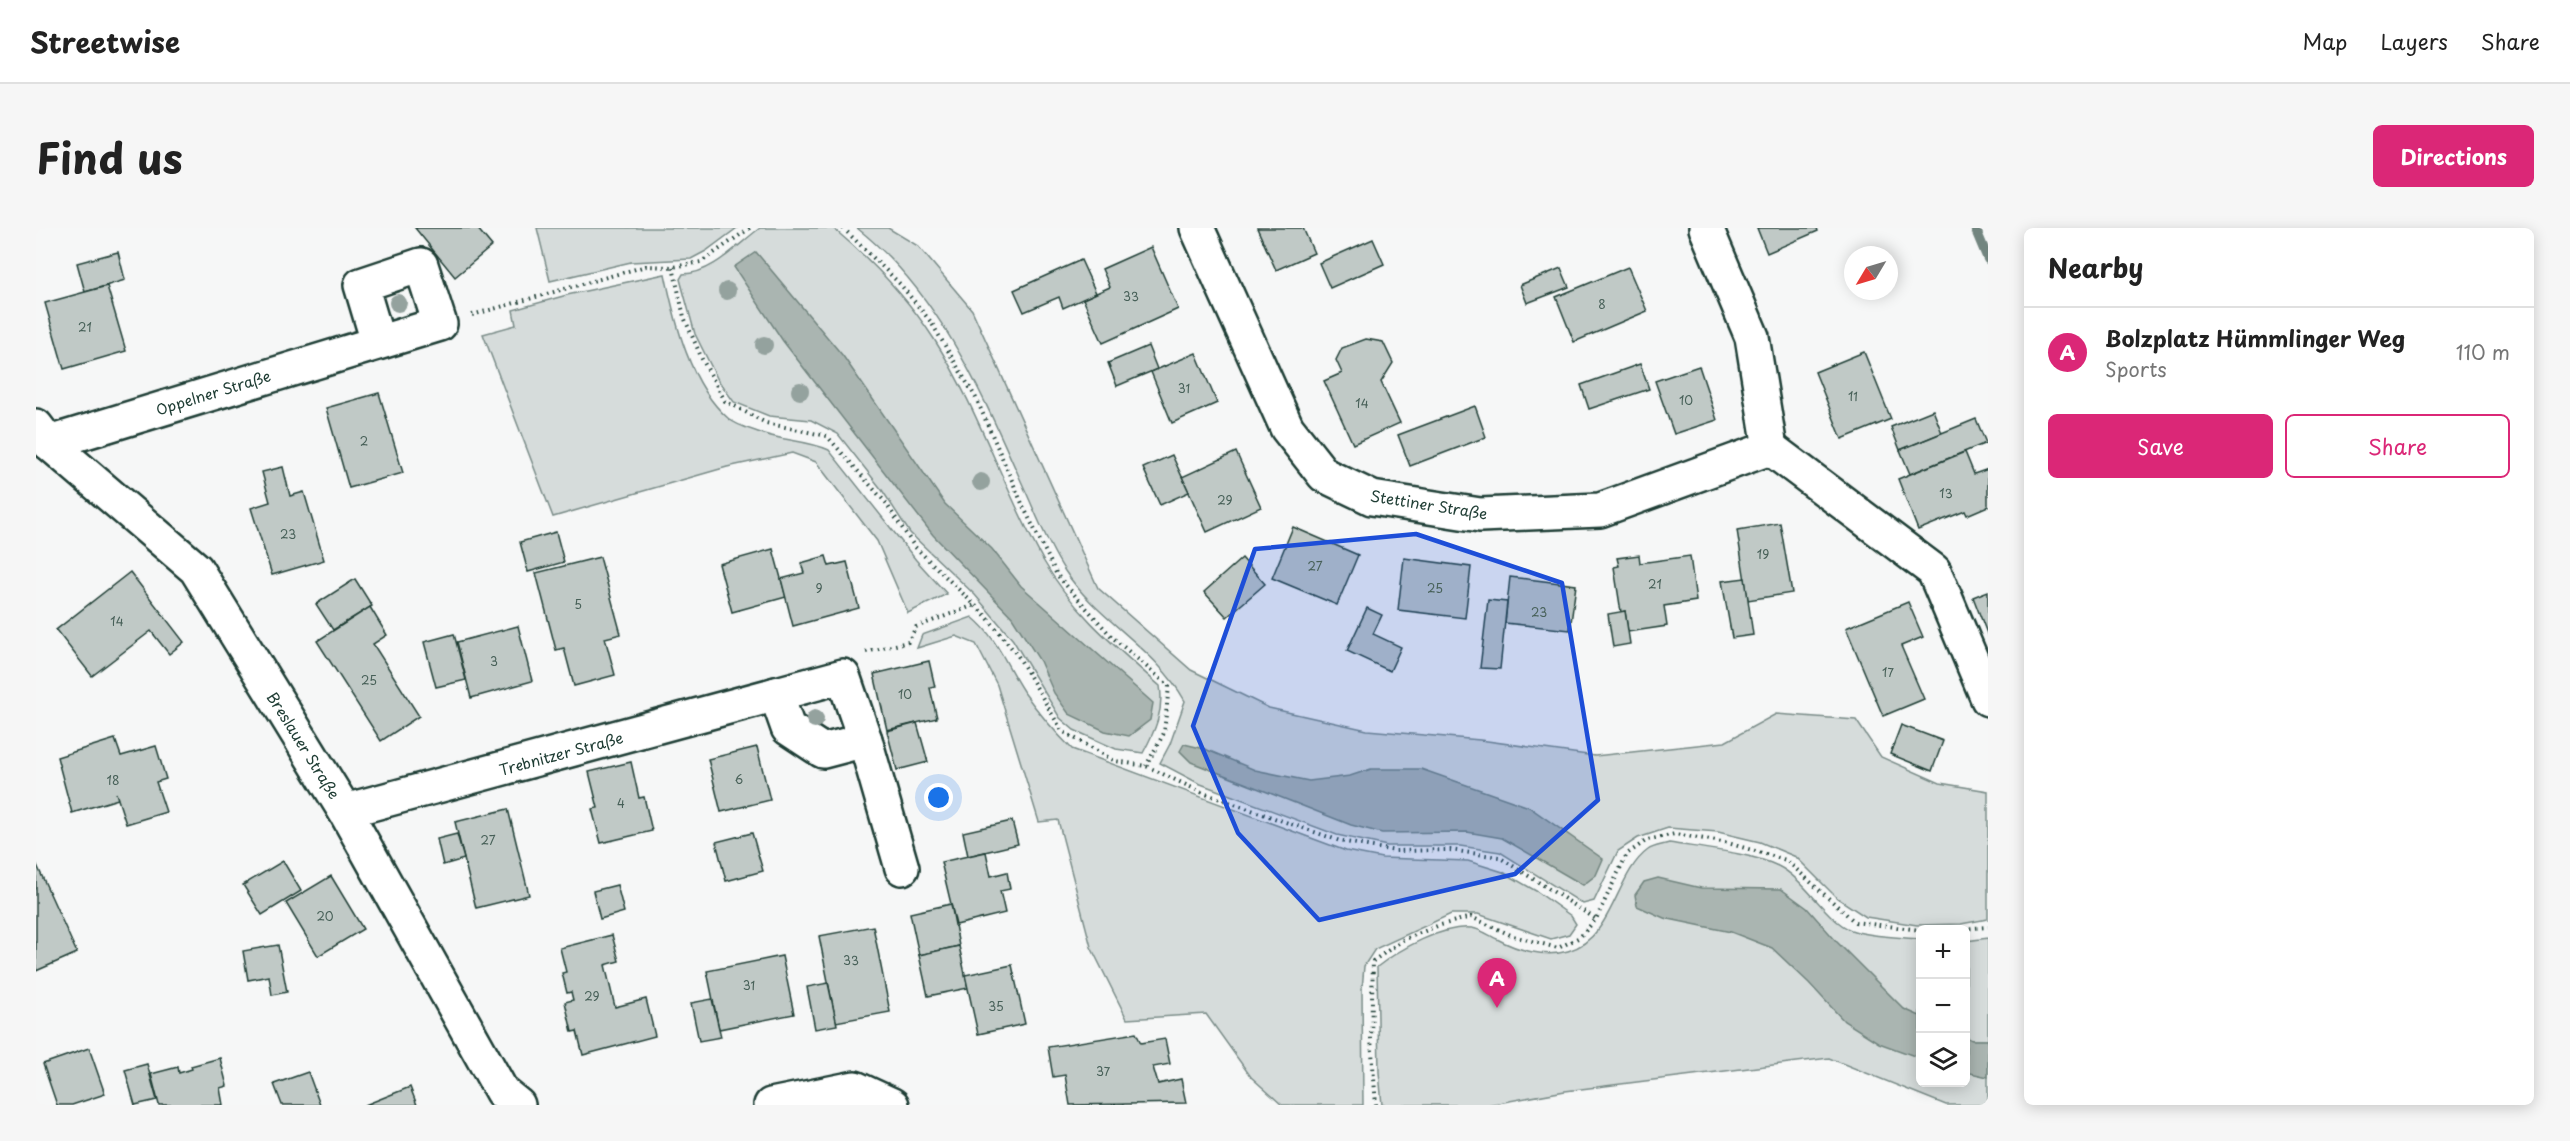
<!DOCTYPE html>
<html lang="en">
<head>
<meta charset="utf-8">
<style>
	body { margin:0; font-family:"Playpen Sans",sans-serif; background:#f6f6f6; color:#222 }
	.controls { position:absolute; right:18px; bottom:18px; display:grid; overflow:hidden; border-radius:9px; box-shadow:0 3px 15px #0003 }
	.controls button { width:54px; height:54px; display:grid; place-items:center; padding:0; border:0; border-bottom:2px solid #e0e0e0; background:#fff; color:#222; font:30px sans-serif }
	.compass { position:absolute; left:1808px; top:18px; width:54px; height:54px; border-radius:50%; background:#fff; box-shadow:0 3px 15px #0003; rotate:232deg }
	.you { position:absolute; left:903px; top:570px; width:21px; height:21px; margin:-15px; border:4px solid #fff; border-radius:50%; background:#1a73e8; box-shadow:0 0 0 9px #1a73e833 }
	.badge { display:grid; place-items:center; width:39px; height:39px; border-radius:50%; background:#db2777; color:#fff; font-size:20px; font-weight:700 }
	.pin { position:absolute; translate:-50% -50px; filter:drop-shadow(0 2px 3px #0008) }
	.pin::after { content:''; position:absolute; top:32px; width:21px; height:18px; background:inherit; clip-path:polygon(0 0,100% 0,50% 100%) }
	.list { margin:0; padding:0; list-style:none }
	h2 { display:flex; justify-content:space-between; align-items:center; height:78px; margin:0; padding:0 24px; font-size:26px }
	h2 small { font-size:20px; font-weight:400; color:#767676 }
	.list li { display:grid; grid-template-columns:39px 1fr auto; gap:18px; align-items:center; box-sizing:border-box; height:90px; padding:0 24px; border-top:2px solid #e0e0e0 }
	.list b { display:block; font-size:22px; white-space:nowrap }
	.list p { margin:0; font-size:20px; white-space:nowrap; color:#767676 }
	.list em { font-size:20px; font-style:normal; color:#767676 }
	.actions { display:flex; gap:12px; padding:18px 24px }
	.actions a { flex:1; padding:14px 0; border:2px solid #db2777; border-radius:9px; text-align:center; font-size:21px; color:#db2777 }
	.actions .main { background:#db2777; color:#fff }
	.icon { flex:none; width:33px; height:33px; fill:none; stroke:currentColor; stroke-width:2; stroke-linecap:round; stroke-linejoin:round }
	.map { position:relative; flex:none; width:1952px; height:877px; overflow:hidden; border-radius:9px }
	header { display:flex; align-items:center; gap:36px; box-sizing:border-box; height:84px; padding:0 30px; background:#fff; border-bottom:2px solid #e0e0e0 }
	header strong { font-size:28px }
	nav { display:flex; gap:33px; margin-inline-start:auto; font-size:21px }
	.intro { display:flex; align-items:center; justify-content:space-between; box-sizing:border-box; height:144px; padding:0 36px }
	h1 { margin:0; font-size:42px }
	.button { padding:15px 27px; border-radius:9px; background:#db2777; color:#fff; font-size:21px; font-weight:700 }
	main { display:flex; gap:36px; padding:0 36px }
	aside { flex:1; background:#fff; border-radius:9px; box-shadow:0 3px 15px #0003 }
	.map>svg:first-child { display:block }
	.green { fill:#d6dcdb; stroke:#7a8c88; stroke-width:1.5 }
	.water { fill:#aab5b1; stroke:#72857f; stroke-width:1.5 }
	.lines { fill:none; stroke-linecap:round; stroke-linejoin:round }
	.stream { stroke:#72857f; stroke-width:10 }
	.building { fill:#c0c9c6; stroke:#1f3d34; stroke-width:1.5 }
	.street-casing { stroke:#1f3d34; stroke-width:38 }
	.path { stroke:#1f3d34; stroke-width:4; stroke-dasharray:1.5 4.5; stroke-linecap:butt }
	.street { stroke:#fff; stroke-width:33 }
	.tree { fill:#94a29e }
	.marked { fill:#1d4ed8; fill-opacity:0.2; stroke:#1d4ed8; stroke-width:4.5; stroke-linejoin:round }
	.labels { text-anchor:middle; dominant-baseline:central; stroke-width:5; stroke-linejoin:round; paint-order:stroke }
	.number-label { font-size:12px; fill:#476058 }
	.street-label { font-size:15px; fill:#1f3d34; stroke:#fff }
</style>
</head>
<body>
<header>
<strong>Streetwise</strong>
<nav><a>Map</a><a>Layers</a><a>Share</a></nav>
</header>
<div class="intro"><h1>Find us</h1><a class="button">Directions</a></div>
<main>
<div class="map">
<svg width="1952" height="877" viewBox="0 0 1952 877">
	<rect width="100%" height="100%" fill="#f6f7f7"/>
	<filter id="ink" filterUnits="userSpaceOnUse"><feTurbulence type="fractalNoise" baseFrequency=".0167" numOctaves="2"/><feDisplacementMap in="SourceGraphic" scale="12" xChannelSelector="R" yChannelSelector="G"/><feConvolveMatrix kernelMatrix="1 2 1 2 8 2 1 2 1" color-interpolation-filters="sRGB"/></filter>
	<g filter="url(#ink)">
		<g class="green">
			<polygon points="501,0 701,0 670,23 655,31 595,34 514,53"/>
			<path d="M724 0H797C835 32 871 69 898 111 942 180 967 260 1007 332 1036 383 1081 420 1124 458 1128 483 1119 503 1107 525L1080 521 1038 502 1024 490 977 412 939 367 874 305 846 262 802 206 775 192 733 188 698 174 682 152 659 106 644 51 647 46C676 46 701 17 724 0Z"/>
			<path d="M821 0H852L882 18 936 82 1062 360 1155 442 1233 480 1331 502 1444 512 1559 528 1689 514 1740 486 1820 492 1845 529 1904 555 1952 563V691L1925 696 1881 697 1830 689 1801 670 1760 629 1724 614 1682 604 1632 600 1602 610 1582 623 1558 673 1547 676 1464 624 1424 618H1351L1301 607 1162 555 1124 535 1134 516 1149 473C1120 420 1062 393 1029 343 1011 316 999 283 985 253 944 161 903 65 821 0Z"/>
			<path d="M629 46C639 94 654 158 693 191 700 197 713 201 722 204 745 213 770 212 793 222L880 332 911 366 872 385 841 313 780 234 756 225 691 239 517 289 447 106 480 97 477 82 531 67Z"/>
			<path d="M936 389C961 409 970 437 987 463 1002 484 1018 503 1036 521L1310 623 1346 630 1432 633 1467 644 1500 663 1535 688 1540 696 1533 706 1515 711 1442 686H1415L1339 721 1328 738 1326 762 1327 877H1246L1215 849 1170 786 1091 791 1055 719 1022 592 1003 594 961 457 940 416 920 408 881 420 886 407Z"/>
			<path d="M1633 615C1663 620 1717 625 1742 638 1769 651 1790 692 1815 702 1834 709 1865 709 1884 711V854H1930V713L1952 710V812H1937L1952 835V877H1910L1793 830 1529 863 1451 877H1346L1343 844 1341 739C1364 721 1406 697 1436 700 1444 701 1454 708 1461 711 1481 722 1509 730 1532 723 1578 710 1579 646 1612 622 1617 618 1627 617 1633 615Z"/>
		</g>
		<g class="water">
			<polygon points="720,24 807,128 909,276 956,321 985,358 1117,475 1114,492 1093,508 1069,503 1033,486 1018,465 1004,433 976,389 897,307 747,113 698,39"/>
			<polygon points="1148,516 1169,521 1219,542 1273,553 1314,548 1335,541 1385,541 1493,579 1567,631 1560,647 1547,657 1466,610 1431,604 1346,605 1315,597 1155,534 1144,523"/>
			<polygon points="1622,650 1665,660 1745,661 1771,680 1801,714 1868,781 1884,788 1884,830 1843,815 1808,793 1773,755 1736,720 1695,704 1628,690 1601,678 1599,667 1608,654"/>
			<polygon points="1930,809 1936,812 1952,812 1952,849 1930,844"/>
		</g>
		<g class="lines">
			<polyline class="stream" points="1939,0 1952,31"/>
		</g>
		<g class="building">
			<polygon points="379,0 441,0 456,18 419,49"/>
			<polygon points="1221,0 1267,0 1278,25 1240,42"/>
			<polygon points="1721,0 1781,0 1782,3 1731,25"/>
			<polygon points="1337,11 1348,36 1294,60 1283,35"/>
			<polygon points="1115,19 1142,81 1067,115 1047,71 1074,59 1066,41"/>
			<polygon points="82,24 89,52 49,64 41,35"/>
			<polygon points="1045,32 1060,65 1027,80 1023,69 988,84 978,62"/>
			<polygon points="1592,39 1611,83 1538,114 1520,69"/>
			<polygon points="1525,40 1533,59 1491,75 1484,57"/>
			<polygon points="71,58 90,123 28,141 9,75"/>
			<polygon points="1330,111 1347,114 1357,135 1345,154 1364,195 1317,216 1288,153 1306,145 1300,132 1306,120"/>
			<polygon points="1112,118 1121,141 1081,158 1072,135"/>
			<polygon points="1828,124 1855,191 1806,211 1779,144"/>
			<polygon points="1160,125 1181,175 1136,195 1115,144"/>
			<polygon points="1604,136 1613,161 1553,181 1545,157"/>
			<polygon points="1663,138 1681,192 1638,206 1619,153"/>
			<polygon points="343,165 367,245 313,260 290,180"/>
			<polygon points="1439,178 1450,209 1374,238 1362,207"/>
			<polygon points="1897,182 1906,205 1864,222 1855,199"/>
			<polygon points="1940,191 1950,215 1874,246 1864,222"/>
			<polygon points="1200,224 1225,279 1171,304 1146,249"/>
			<polygon points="1929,224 1938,246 1952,241 1952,278 1931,287 1929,283 1882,302 1862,251"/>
			<polygon points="1136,227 1153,264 1124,277 1107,240"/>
			<polygon points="247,239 254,268 268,264 288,332 236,347 215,280 234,274 226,244"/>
			<polygon points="1744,295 1756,365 1712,372 1701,302"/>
			<polygon points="1257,299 1322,327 1301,377 1236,350"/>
			<polygon points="520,304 528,334 492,344 484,314"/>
			<polygon points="737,321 750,369 696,384 683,336"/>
			<polygon points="1603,327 1604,335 1654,328 1660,373 1628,378 1631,398 1592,404 1589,383 1585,384 1578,339 1583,338 1581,330"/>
			<polygon points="790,328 793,338 811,334 823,380 757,398 745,351 768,345 765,335"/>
			<polygon points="564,329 585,406 569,410 579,447 538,458 528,420 520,422 500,345"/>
			<polygon points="1206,330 1229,356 1191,389 1168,364"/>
			<polygon points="1368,330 1435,339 1429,390 1362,382"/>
			<polygon points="94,344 148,414 133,426 115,403 56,448 20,402"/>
			<polygon points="1474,349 1540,357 1534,402 1469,395"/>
			<polygon points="1709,350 1717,407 1696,410 1686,353"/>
			<polygon points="319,351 336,378 297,402 280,376"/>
			<polygon points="1952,363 1952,408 1937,369"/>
			<polygon points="1452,372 1471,374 1464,441 1444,440"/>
			<polygon points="1872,374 1887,409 1865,418 1888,471 1847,488 1810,400"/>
			<polygon points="334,379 351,407 337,416 383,488 345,513 281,413"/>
			<polygon points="1331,380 1346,387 1337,406 1365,419 1354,443 1311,423"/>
			<polygon points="1589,383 1594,416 1577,419 1572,386"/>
			<polygon points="482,398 496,453 435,470 421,414"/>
			<polygon points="418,406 430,452 400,459 388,414"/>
			<polygon points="893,433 899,459 894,460 901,490 851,502 838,446"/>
			<polygon points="881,495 892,534 861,542 851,503"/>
			<polygon points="1865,497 1907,513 1896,543 1854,526"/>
			<polygon points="79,511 85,528 120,518 130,551 120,554 130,584 90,596 80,565 82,571 36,585 21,529"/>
			<polygon points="721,519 734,572 685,584 672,531"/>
			<polygon points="595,534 603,570 608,569 616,603 565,615 556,581 562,580 553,544"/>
			<polygon points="472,581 493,667 440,680 419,594"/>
			<polygon points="976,593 982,616 932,628 927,604"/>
			<polygon points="716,605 727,643 690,653 680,614"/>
			<polygon points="421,606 428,631 407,637 401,611"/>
			<polygon points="950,624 955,648 971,644 974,661 964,663 969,685 920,697 905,634"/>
			<polygon points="247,633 265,663 226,687 207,657"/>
			<polygon points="0,635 41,725 0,743"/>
			<polygon points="295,648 327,701 282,728 250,675"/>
			<polygon points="581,657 588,684 564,691 557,663"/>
			<polygon points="915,676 923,718 883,727 874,685"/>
			<polygon points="837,698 854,784 800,794 783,708"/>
			<polygon points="576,707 583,733 569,737 579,779 610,771 619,808 547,827 541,803 536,804 529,774 537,772 535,764 531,765 526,745 530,744 524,720"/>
			<polygon points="242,717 251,764 236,767 233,748 212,752 207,723"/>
			<polygon points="923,718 932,760 892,768 883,727"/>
			<polygon points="746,728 758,786 683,801 671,743"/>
			<polygon points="976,737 989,796 942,806 929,747"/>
			<polygon points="792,755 801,797 779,801 771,759"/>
			<polygon points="676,771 685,809 663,813 655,775"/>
			<polygon points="1100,805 1105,815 1129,811 1134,836 1117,839 1122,856 1145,851 1150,875 1034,877 1029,847 1017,849 1012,819"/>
			<polygon points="53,820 69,866 36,877 21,877 7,836"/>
			<polygon points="184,830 191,858 184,860 187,877 123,877 115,846 142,839 143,845 156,841 155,838"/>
			<polygon points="111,836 121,872 99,877 89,842"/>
			<polygon points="272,844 284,877 246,877 238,856"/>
			<polygon points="374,859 381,877 329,877"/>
		</g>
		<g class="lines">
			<defs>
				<g id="street">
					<polyline points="1161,0 1251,200 1288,247 1336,270 1444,287 1564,282 1734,220 1716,109 1670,0"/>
					<polyline points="0,198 13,215 160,341 309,583 466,864 482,877"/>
					<polyline points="13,215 404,96 385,37 325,57 342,114"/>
					<polyline points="1734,220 1898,343 1952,471"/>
					<polyline points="740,466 752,500 787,523 829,512"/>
					<polyline points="309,583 807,448 829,512 866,640"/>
					<polyline points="735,877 819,860 856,877"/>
				</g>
			</defs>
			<use href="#street" class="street-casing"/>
			<g class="path">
				<polyline points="807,0 864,56 895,94 940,170 988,280 1021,347 1076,409 1133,458 1128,505 1110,538"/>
				<polyline points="637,39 648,89 666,131 689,173 730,195 791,208 850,275 878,318 951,389 982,428 1026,503 1079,533 1110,538 1167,565 1304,613 1359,623 1414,622 1463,629 1560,691"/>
				<polyline points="436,87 610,38 637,39 665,34 714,0"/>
				<polyline points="830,424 872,414 880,399 939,377"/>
				<polyline points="1910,702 1952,699"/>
				<polyline points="1340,877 1335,811 1337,733 1367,712 1401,698 1435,689 1477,708 1522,720 1544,709 1560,691 1591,626 1611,612 1639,606 1692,615 1750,632 1819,694 1884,702"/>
			</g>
			<use href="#street" class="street"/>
		</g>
		<g class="tree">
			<circle cx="691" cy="63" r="9"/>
			<circle cx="362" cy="75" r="9"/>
			<circle cx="728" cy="117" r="9"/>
			<circle cx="764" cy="163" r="9"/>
			<circle cx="945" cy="254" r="9"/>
			<circle cx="779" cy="491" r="9"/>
		</g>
	</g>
	<path class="marked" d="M1380 306 1526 355 1562 572 1479 646 1283 692 1202 605 1157 498 1219 321Z"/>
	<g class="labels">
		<g class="number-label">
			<text x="1095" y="68">33</text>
			<text x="1566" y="76">8</text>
			<text x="49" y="99">21</text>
			<text x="1148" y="160">31</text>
			<text x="1817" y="168">11</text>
			<text x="1650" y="172">10</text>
			<text x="1326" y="175">14</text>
			<text x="328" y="213">2</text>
			<text x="1910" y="265">13</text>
			<text x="1189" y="272">29</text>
			<text x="252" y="306">23</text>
			<text x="1727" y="326">19</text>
			<text x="1279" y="338">27</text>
			<text x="1619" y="356">21</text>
			<text x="783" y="360">9</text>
			<text x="1399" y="360">25</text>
			<text x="542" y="376">5</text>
			<text x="1503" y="384">23</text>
			<text x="81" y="393">14</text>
			<text x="458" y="433">3</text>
			<text x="1852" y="444">17</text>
			<text x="333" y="452">25</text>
			<text x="869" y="466">10</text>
			<text x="703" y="551">6</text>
			<text x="77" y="552">18</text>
			<text x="585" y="575">4</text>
			<text x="452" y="612">27</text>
			<text x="289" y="688">20</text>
			<text x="815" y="732">33</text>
			<text x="713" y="757">31</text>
			<text x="556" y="768">29</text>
			<text x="960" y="778">35</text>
			<text x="1067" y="843">37</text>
		</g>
		<g class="street-label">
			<text transform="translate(177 164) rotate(-17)">Oppelner Straße</text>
			<text transform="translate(1393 276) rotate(9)">Stettiner Straße</text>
			<text transform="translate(268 517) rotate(58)">Breslauer Straße</text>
			<text transform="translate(525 525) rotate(-15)">Trebnitzer Straße</text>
		</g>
	</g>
</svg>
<div class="controls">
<button>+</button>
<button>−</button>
<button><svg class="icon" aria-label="layers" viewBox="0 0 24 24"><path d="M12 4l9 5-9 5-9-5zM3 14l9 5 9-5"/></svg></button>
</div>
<svg class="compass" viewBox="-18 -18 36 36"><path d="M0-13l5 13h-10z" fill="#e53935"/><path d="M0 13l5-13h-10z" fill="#767676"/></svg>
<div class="you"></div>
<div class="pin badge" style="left:1461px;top:780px">A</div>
</div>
<aside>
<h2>Nearby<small></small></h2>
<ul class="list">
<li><span class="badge">A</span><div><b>Bolzplatz Hümmlinger Weg</b><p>Sports</p></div><em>110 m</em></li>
</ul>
<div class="actions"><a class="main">Save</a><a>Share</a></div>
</aside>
</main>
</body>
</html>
